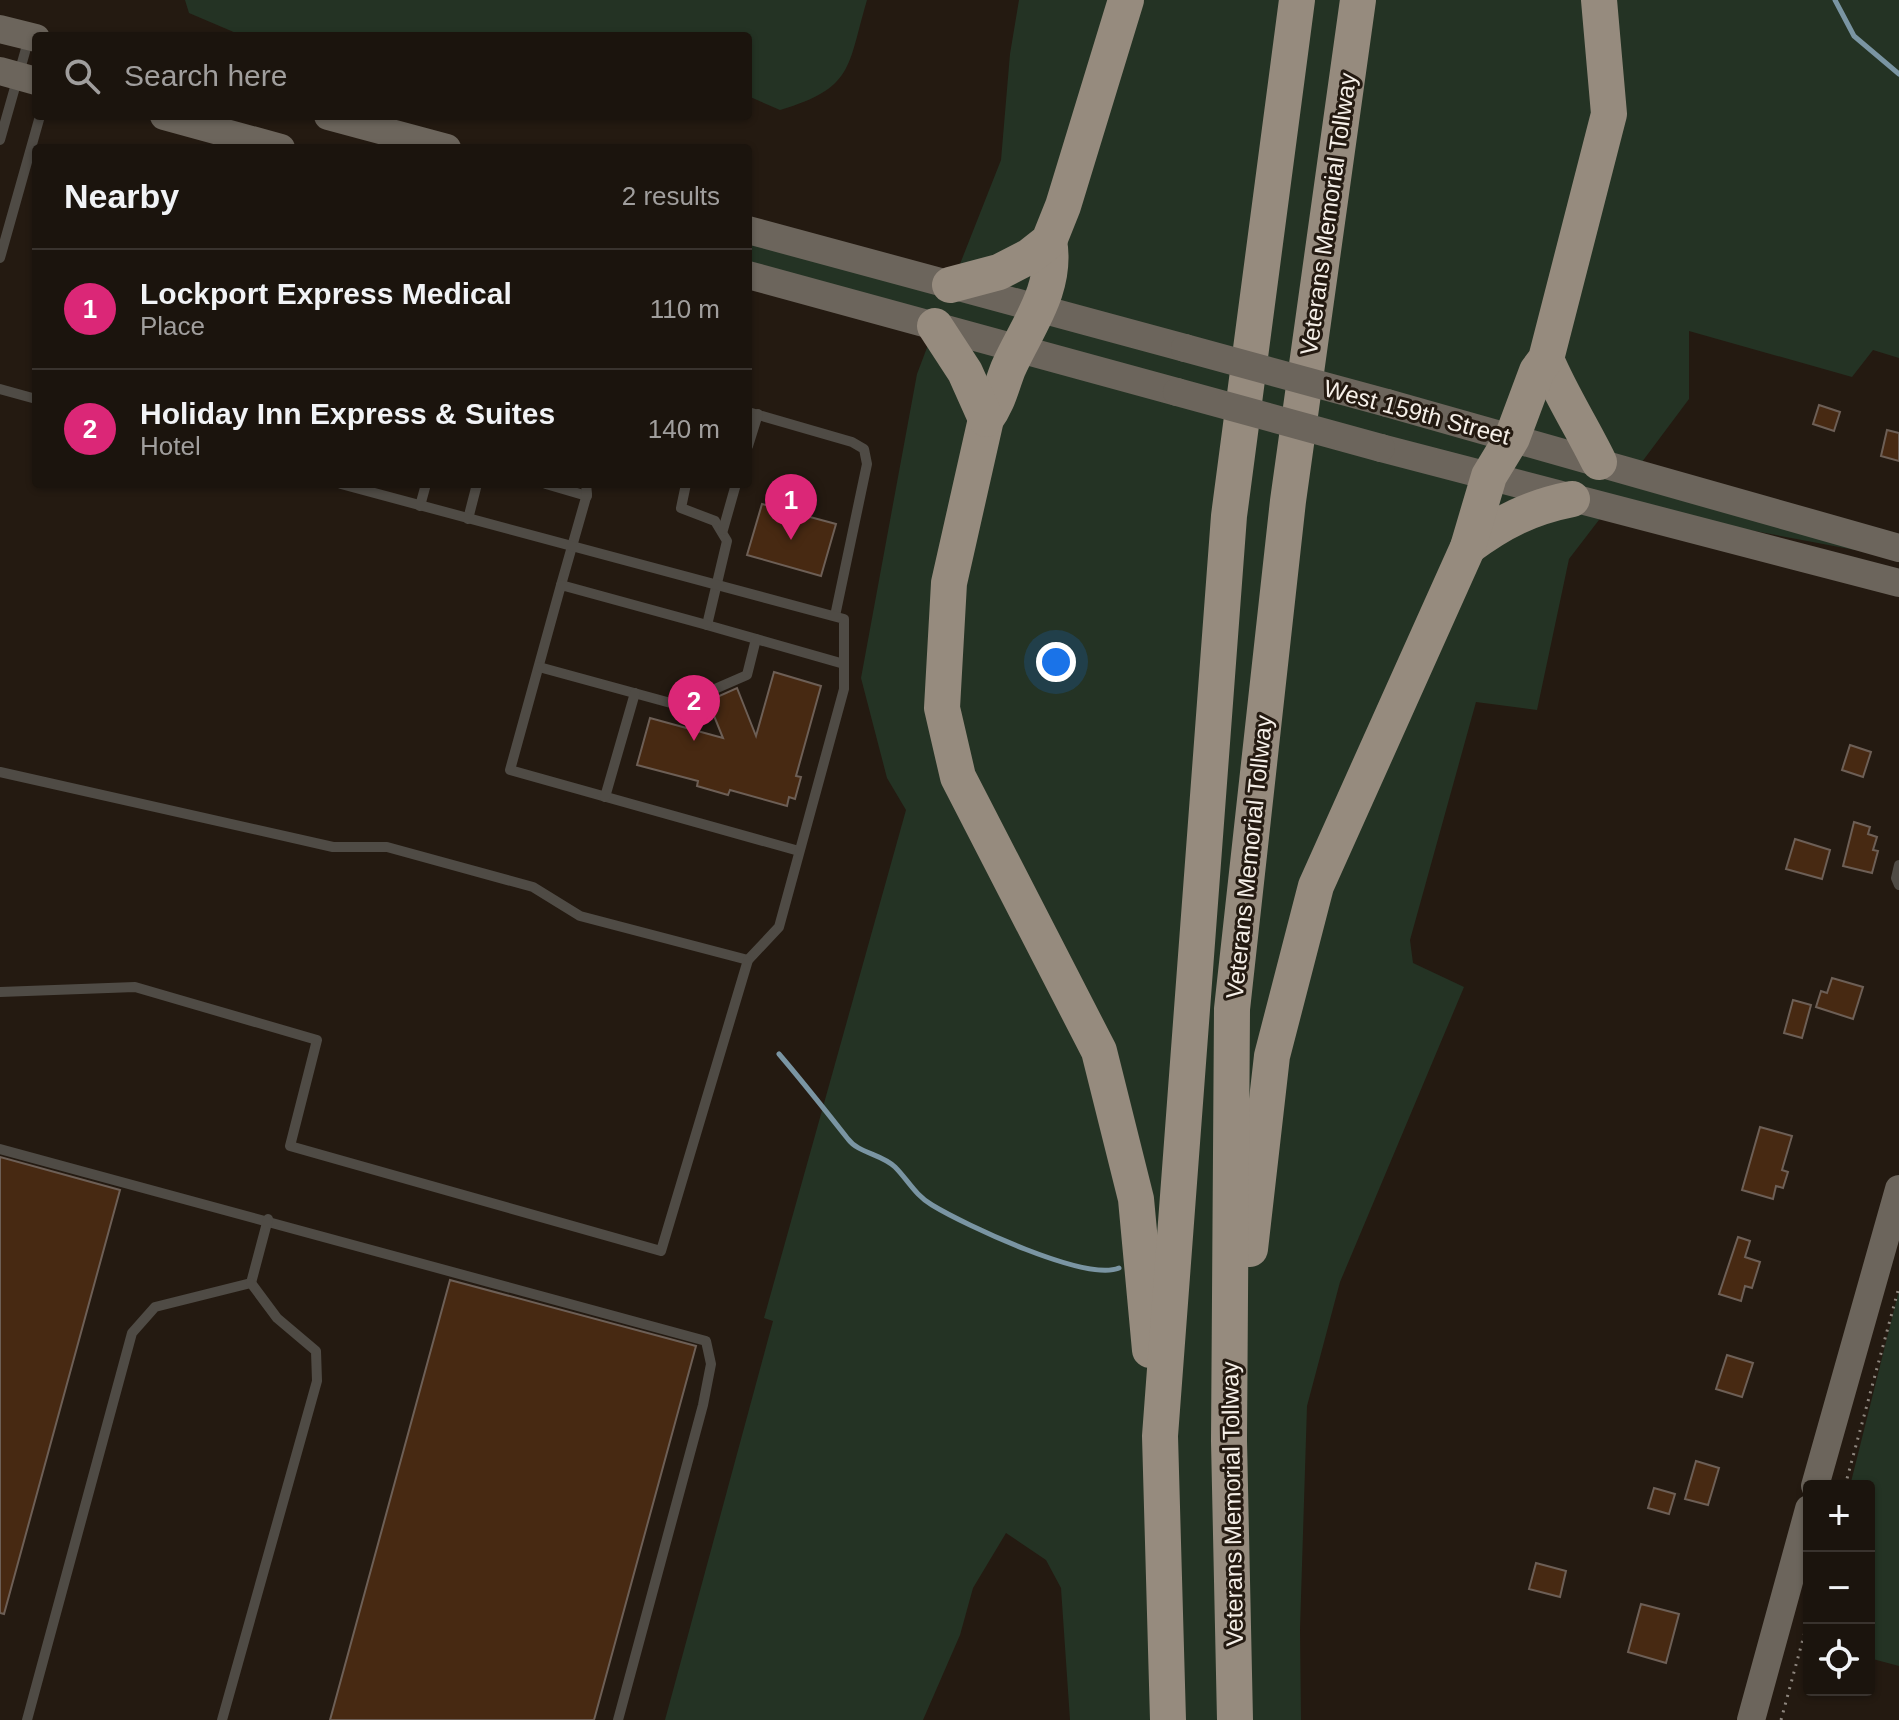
<!DOCTYPE html>
<html lang="en">
<head>
<meta charset="utf-8">
<style>
	body { margin:0; font-family:Helvetica,sans-serif; background:#28211b; color:#f1f3f6 }
	.controls { position:absolute; right:24px; bottom:24px; display:grid; overflow:hidden; border-radius:8px; box-shadow:0 2px 6px #0004 }
	.controls button { width:72px; height:72px; display:grid; place-items:center; padding:0; border:0; border-bottom:2px solid #39332e; background:#1b140d; color:#f1f3f6; font:40px sans-serif }
	.you { position:absolute; left:1056px; top:662px; width:28px; height:28px; margin:-20px; border:6px solid #fff; border-radius:50%; background:#1a73e8; box-shadow:0 0 0 12px #1a73e833 }
	.badge { display:grid; place-items:center; width:52px; height:52px; border-radius:50%; background:#db2777; color:#fff; font-size:26px; font-weight:700 }
	.pin { position:absolute; translate:-50% -66px; filter:drop-shadow(0 2px 4px #0008) }
	.pin::after { content:''; position:absolute; top:42px; width:28px; height:24px; background:inherit; clip-path:polygon(0 0,100% 0,50% 100%) }
	.list { margin:0; padding:0; list-style:none }
	h2 { display:flex; justify-content:space-between; align-items:center; height:104px; margin:0; padding:0 32px; font-size:34px }
	h2 small { font-size:26px; font-weight:400; color:#a09e9d }
	.list li { display:grid; grid-template-columns:52px 1fr auto; gap:24px; align-items:center; box-sizing:border-box; height:120px; padding:0 32px; border-top:2px solid #39332e }
	.list b { display:block; font-size:30px; white-space:nowrap }
	.list p { margin:0; font-size:26px; white-space:nowrap; color:#a09e9d }
	.list em { font-size:26px; font-style:normal; color:#a09e9d }
	.icon { flex:none; width:44px; height:44px; fill:none; stroke:currentColor; stroke-width:2; stroke-linecap:round; stroke-linejoin:round }
	.map { position:relative; flex:none; width:1899px; height:1720px; overflow:hidden }
	.search { position:absolute; background:#1b140d; box-shadow:0 2px 6px #0004; left:32px; top:32px; width:720px; height:88px; display:flex; align-items:center; gap:20px; box-sizing:border-box; padding:0 28px; border-radius:8px; color:#a09e9d; font-size:30px }
	.panel { position:absolute; background:#1b140d; box-shadow:0 2px 6px #0004; left:32px; top:144px; width:720px; height:344px; border-radius:8px }
	.map>svg:first-child { display:block }
	.green { fill:#243324 }
	.lines { fill:none; stroke-linecap:round; stroke-linejoin:round }
	.stream { stroke:#7a95a3; stroke-width:5 }
	.building { fill:#472912; stroke:#6d5f56; stroke-width:2 }
	.path { stroke:#8f877f; stroke-width:3; stroke-dasharray:2 6; stroke-linecap:butt }
	.lane { stroke:#4f4b45; stroke-width:10 }
	.secondary { stroke:#6c655c; stroke-width:28 }
	.highway { stroke:#968b7e; stroke-width:36 }
	.secondary-bridge { stroke:#6c655c; stroke-width:28 }
	.labels { text-anchor:middle; dominant-baseline:central; stroke-width:6; stroke-linejoin:round; paint-order:stroke }
	.street-label { font-size:24px; fill:#f5efe8; stroke:#241a11 }
</style>
</head>
<body>
<div class="map">
<svg width="1899" height="1720" viewBox="0 0 1899 1720">
	<rect width="100%" height="100%" fill="#241a11"/>
	<g class="green">
		<path d="M185 0H867C847 68 854 88 780 110L748 96V36H243L189 13Z"/>
		<polygon points="1019,0 1899,0 1899,358 1873,350 1852,377 1689,331 1689,399 1627,482 1856,547 1855,550 1686,518 1615,499 1569,559 1537,710 1476,702 1410,940 1413,963 1464,987 1340,1282 1307,1406 1300,1629 1301,1720 1070,1720 1061,1588 1046,1560 1006,1533 973,1588 960,1635 923,1720 665,1720 773,1321 764,1318 906,810 887,778 861,678 917,374 939,316 748,263 748,243 947,297 1001,160 1010,54"/>
		<polygon points="1899,1290 1899,1666 1869,1658 1869,1486 1850,1486"/>
	</g>
	<g class="lines">
		<g class="stream">
			<polyline points="1835,0 1854,36 1899,74"/>
			<path d="M779 1054C803 1082 825 1110 848 1139 858 1153 882 1154 895 1167 908 1180 915 1195 932 1205 965 1225 1086 1282 1119 1268"/>
		</g>
	</g>
	<g class="building">
		<polygon points="1819,405 1840,412 1834,431 1813,424"/>
		<polygon points="1887,430 1899,433 1899,461 1881,456"/>
		<polygon points="762,504 836,524 821,576 747,555"/>
		<polygon points="774,672 821,686 796,776 801,777 795,799 789,797 787,806 730,790 728,795 697,786 698,781 637,765 650,718 723,738 708,701 737,688 756,736"/>
		<polygon points="1850,745 1871,752 1863,777 1842,770"/>
		<polygon points="1854,822 1870,827 1868,834 1877,837 1873,850 1878,851 1872,873 1843,866"/>
		<polygon points="1795,839 1830,850 1822,879 1786,869"/>
		<polygon points="1832,978 1863,987 1853,1019 1816,1007 1821,991 1827,993"/>
		<polygon points="1793,1000 1811,1005 1802,1038 1784,1033"/>
		<polygon points="1760,1127 1792,1136 1782,1170 1788,1172 1783,1188 1776,1186 1773,1199 1742,1190"/>
		<polygon points="0,1157 120,1190 4,1614 0,1613"/>
		<polygon points="1738,1237 1750,1241 1745,1257 1760,1262 1752,1288 1745,1286 1741,1301 1719,1294"/>
		<polygon points="450,1280 696,1346 594,1720 330,1720"/>
		<polygon points="1727,1355 1753,1363 1742,1397 1716,1389"/>
		<polygon points="1696,1461 1719,1468 1708,1505 1685,1499"/>
		<polygon points="1654,1488 1675,1494 1669,1514 1648,1508"/>
		<polygon points="1536,1563 1566,1571 1560,1597 1529,1589"/>
		<polygon points="1641,1604 1679,1614 1666,1663 1628,1652"/>
	</g>
	<g class="lines">
		<g class="path">
			<polyline points="1845,1486 1899,1287"/>
			<polyline points="1781,1720 1809,1617"/>
		</g>
		<g class="lane">
			<polyline points="0,140 29,38"/>
			<polyline points="0,258 40,116"/>
			<polyline points="0,389 36,399"/>
			<polyline points="748,412 852,442 864,449 867,464 835,616"/>
			<polyline points="748,446 758,414"/>
			<polyline points="546,484 587,496"/>
			<polyline points="686,484 681,508 715,521 727,541 707,625 844,664"/>
			<polyline points="420,506 426,484"/>
			<polyline points="468,519 477,484"/>
			<polyline points="723,530 736,484"/>
			<polyline points="561,585 587,494 586,484"/>
			<polyline points="707,625 561,585 510,770 799,851"/>
			<polyline points="539,667 678,705 747,675 756,639"/>
			<polyline points="0,772 333,847 387,847 533,887 580,916 748,960"/>
			<polyline points="605,797 635,693"/>
			<polyline points="1899,865 1896,878 1899,885"/>
			<polyline points="0,992 135,987 317,1040 290,1146 661,1251 748,960 779,927 844,689 844,619 341,484"/>
			<polyline points="0,1149 706,1341 711,1364 703,1405 618,1720"/>
			<polyline points="27,1720 132,1333 155,1307 251,1283 268,1219"/>
			<polyline points="222,1720 317,1381 316,1351 277,1318 251,1283"/>
		</g>
		<g class="secondary">
			<polyline points="0,29 36,38"/>
			<polyline points="0,71 36,81"/>
			<polyline points="164,116 281,148"/>
			<polyline points="328,116 447,148"/>
			<polyline points="748,230 1185,348"/>
			<polyline points="748,275 1177,392"/>
			<polyline points="1387,403 1899,548"/>
			<polyline points="1381,448 1899,583"/>
			<polyline points="1815,1486 1899,1189"/>
			<polyline points="1751,1720 1809,1509"/>
		</g>
		<g class="highway">
			<path d="M1049 241C1058 289 1026 328 1008 369 1001 387 998 403 986 419L949 583 942 708 958 777 1099 1051 1136 1199 1150 1350"/>
			<polyline points="950,285 999,272 1030,256 1049,241 1063,206 1126,0"/>
			<polyline points="935,326 965,372 986,419"/>
			<path d="M1546 359C1561 395 1582 427 1599 462"/>
			<path d="M1468 547C1501 522 1531 507 1572 499"/>
			<polyline points="1250,1249 1272,1056 1316,886 1468,547 1489,476 1512,438 1537,371 1546,359 1609,114 1599,0"/>
			<polyline points="1168,1720 1160,1436 1229,516 1297,0"/>
			<polyline points="1235,1720 1229,1441 1232,1009 1288,501 1358,0"/>
		</g>
		<g class="secondary-bridge">
			<polyline points="1185,348 1387,403"/>
			<polyline points="1177,392 1381,448"/>
		</g>
	</g>
	<g class="labels">
		<g class="street-label">
			<text transform="translate(1328 214) rotate(-82)">Veterans Memorial Tollway</text>
			<text transform="translate(1417 412) rotate(15)">West 159th Street</text>
			<text transform="translate(1249 857) rotate(-84)">Veterans Memorial Tollway</text>
			<text transform="translate(1232 1504) rotate(-91)">Veterans Memorial Tollway</text>
		</g>
	</g>
</svg>
<div class="controls">
<button>+</button>
<button>−</button>
<button><svg class="icon" aria-label="locate" viewBox="0 0 24 24"><circle cx="12" cy="12" r="6"/><path d="M12 2v4M12 18v4M2 12h4M18 12h4"/></svg></button>
</div>
<div class="you"></div>
<div class="pin badge" style="left:791px;top:540px">1</div>
<div class="pin badge" style="left:694px;top:741px">2</div>
<div class="search"><svg class="icon" aria-label="search" viewBox="0 0 24 24"><circle cx="10" cy="10" r="6"/><path d="M15 15l6 6"/></svg>Search here</div>
<section class="panel">
<h2>Nearby<small>2 results</small></h2>
<ul class="list">
<li><span class="badge">1</span><div><b>Lockport Express Medical</b><p>Place</p></div><em>110 m</em></li>
<li><span class="badge">2</span><div><b>Holiday Inn Express &amp; Suites</b><p>Hotel</p></div><em>140 m</em></li>
</ul>
</section>
</div>
</body>
</html>
